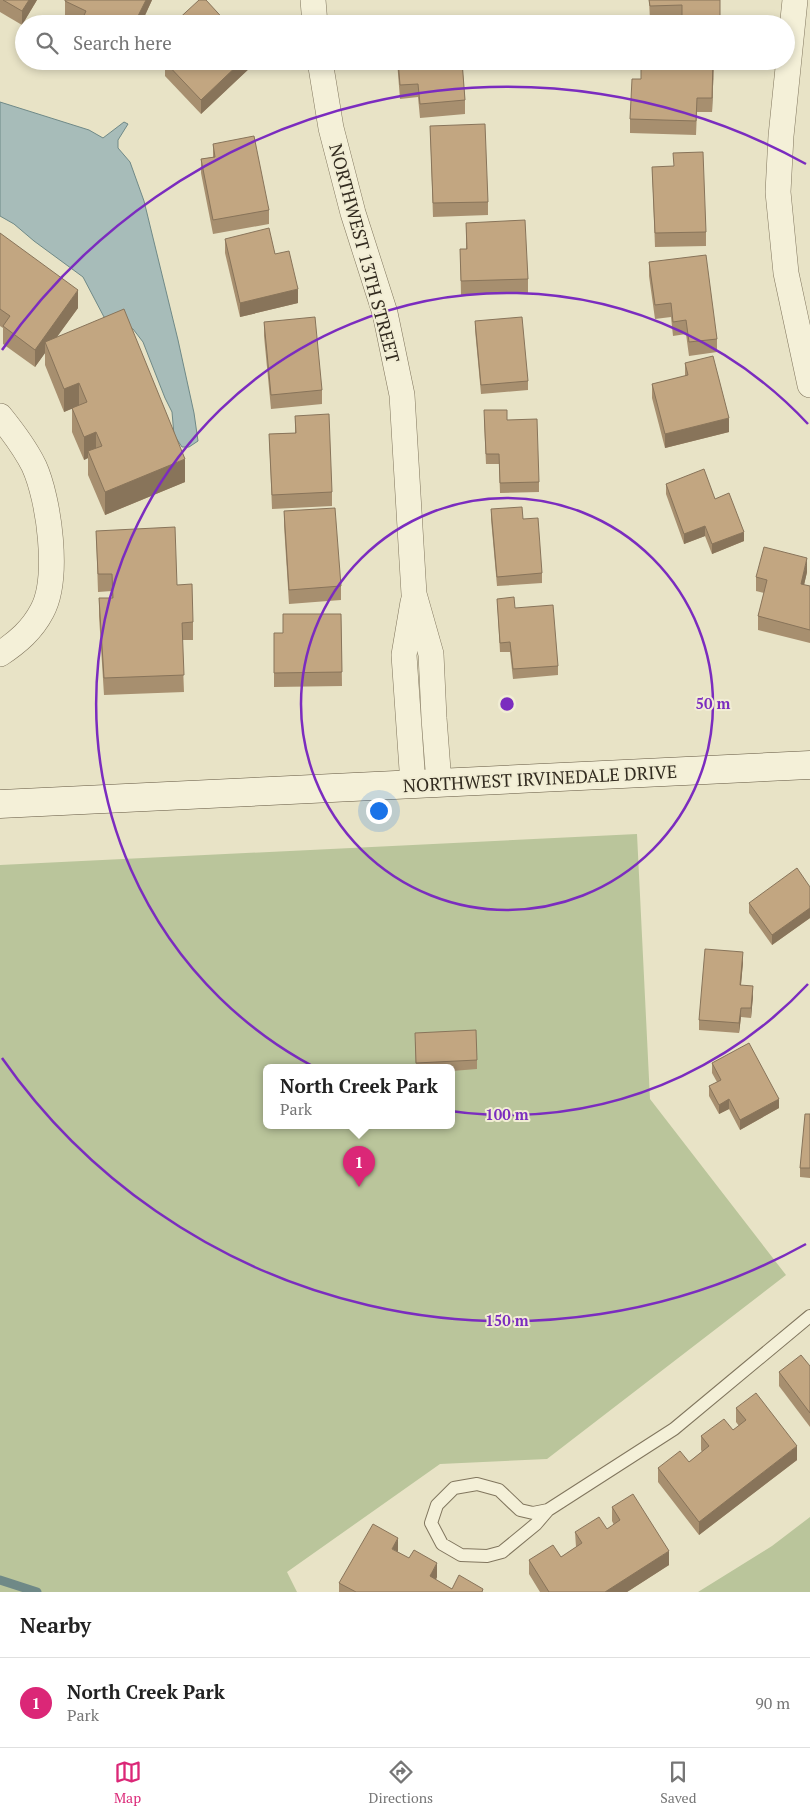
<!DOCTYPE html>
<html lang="en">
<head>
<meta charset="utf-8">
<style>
	body { margin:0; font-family:"PT Serif",serif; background:#f2f2f2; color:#222 }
	.you { position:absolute; left:378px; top:810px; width:18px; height:18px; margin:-12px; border:4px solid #fff; border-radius:50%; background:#1a73e8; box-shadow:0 0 0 8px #1a73e833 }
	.badge { display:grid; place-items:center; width:32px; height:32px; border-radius:50%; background:#db2777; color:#fff; font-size:16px; font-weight:700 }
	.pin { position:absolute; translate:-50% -41px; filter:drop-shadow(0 1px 2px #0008) }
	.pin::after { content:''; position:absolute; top:26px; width:18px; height:15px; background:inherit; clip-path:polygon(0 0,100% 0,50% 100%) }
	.popup { position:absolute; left:263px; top:1064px; width:192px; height:65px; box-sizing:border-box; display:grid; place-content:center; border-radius:8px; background:#fff; filter:drop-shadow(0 1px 4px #0005); font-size:16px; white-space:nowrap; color:#767676 }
	.popup b { font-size:19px; color:#222 }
	.popup::after { content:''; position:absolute; left:50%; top:100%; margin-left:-10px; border:10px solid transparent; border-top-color:#fff }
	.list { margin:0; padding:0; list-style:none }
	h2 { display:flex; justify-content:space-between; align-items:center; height:65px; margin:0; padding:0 20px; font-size:21px }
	h2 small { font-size:16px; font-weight:400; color:#767676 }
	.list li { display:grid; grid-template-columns:32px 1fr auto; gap:15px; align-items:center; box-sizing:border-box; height:90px; padding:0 20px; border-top:1px solid #e0e0e0 }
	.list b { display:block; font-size:19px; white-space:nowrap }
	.list p { margin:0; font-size:16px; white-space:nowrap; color:#767676 }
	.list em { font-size:16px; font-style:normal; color:#767676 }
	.icon { flex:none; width:28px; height:28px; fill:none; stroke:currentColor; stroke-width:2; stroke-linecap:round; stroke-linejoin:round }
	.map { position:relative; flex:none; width:810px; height:1592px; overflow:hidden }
	.search { position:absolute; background:#fff; box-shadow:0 2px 8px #0003; left:15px; right:15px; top:15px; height:55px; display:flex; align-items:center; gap:12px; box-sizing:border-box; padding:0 18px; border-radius:28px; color:#767676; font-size:19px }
	.sheet { height:155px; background:#fff }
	nav { display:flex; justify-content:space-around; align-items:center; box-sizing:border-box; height:70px; border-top:1px solid #e0e0e0; background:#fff; font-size:14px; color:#767676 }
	nav a { display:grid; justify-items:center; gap:2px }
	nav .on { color:#db2777 }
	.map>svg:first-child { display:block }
	.green { fill:#bac59b; fill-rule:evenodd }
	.water { fill:#a7bcb9; stroke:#6f8987 }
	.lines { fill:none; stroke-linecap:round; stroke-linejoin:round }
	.stream { stroke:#6f8987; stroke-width:9 }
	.lane-casing { stroke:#81765e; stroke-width:14 }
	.street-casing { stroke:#81765e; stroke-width:26 }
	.secondary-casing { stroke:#635741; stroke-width:29 }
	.lane { stroke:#f4f0d8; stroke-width:12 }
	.street { stroke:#f4f0d8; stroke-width:25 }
	.secondary { stroke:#f4f0d8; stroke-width:28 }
	.wall { fill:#a78f6f }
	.shaded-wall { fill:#88745a }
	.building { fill:#c2a681; stroke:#88745a }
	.ring { fill:none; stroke:#7b2cbf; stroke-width:2.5 }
	.labels { text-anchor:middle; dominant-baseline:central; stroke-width:4; stroke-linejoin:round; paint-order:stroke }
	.street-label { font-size:18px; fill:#332c20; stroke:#f1edd4 }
	.centre { fill:#7b2cbf; stroke:#f1edd4; stroke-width:2.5 }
	.ring-label { font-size:15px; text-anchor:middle; font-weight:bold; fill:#7b2cbf; stroke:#f1edd4; stroke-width:4; stroke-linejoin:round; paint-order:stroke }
</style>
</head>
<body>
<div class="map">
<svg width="810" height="1592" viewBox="0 0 810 1592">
	<rect width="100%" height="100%" fill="#e8e3c6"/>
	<g class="green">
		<path d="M637 834 650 1099 786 1275 547 1459 440 1464 287 1572 297 1592H0V865ZM266 1068H452V1126H266Z"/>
		<polygon points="810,1517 810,1592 698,1592 772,1546"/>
	</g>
	<polygon class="water" points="0,102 89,130 103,138 124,122 128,124 118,140 118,148 130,162 144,201 178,340 194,413 198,441 189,447 182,447 174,435 172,412 165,398 143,342 133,329 104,317 83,277 34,241 14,224 0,216"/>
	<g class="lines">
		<polyline class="stream" points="0,1580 37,1592"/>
		<defs>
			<polyline id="lane" points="548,1510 533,1513 520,1510 499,1490 477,1484 454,1488 437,1505 431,1523 442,1544 461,1555 487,1556 502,1552 536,1524 548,1510 674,1429 810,1316"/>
			<g id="street">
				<polyline points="313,0 315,24"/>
				<polyline points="795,0 781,136 778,192 786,273 810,385"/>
				<polyline points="320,61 331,128 353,213 385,313 402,395 414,594 431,654 434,718 439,783"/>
				<path d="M0 416C13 432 25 448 34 466 49 499 60 578 42 611 32 630 18 642 0 654"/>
				<polyline points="413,602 404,655 413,784"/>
			</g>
			<polyline id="secondary" points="0,804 810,765"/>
		</defs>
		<use href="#lane" class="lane-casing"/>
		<use href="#street" class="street-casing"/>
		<use href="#secondary" class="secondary-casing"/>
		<use href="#lane" class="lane"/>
		<use href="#street" class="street"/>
		<use href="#secondary" class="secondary"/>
	</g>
	<g class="wall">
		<polygon points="0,0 37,0 22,25 0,12"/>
		<polygon points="152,0 141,24 80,24 81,22 65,15 65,1"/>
		<polygon points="649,0 720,0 682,19 650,20"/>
		<polygon points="103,61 123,61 120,69"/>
		<polygon points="253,61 253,65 201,114 165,76 165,62"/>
		<polygon points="397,61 462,61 465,100 465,114 420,118 418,97 400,99"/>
		<polygon points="714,61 712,112 697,112 696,135 630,133 630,119 675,67"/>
		<polygon points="430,126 488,202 488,215 433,217"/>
		<polygon points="213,144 269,210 269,224 213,234 201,173 201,159 213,157"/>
		<polygon points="652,167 706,232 706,246 655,247"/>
		<polygon points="466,223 528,279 528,293 461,295 460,249 466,249"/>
		<polygon points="0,233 78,308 57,337 185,482 105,515 88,475 88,458 84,460 72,432 72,408 64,412 45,365 45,353 35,367 3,344 3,328 0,326"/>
		<polygon points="225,239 275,254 298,303 240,317 225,253"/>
		<polygon points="649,262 717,339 717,352 689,356 686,334 673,336 671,317 655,319 649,276"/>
		<polygon points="475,321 528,381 528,390 481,394 475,330"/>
		<polygon points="264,322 322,390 322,404 271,409 264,336"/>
		<polygon points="685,363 729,432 665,448 652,398 652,384 685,376"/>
		<polygon points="295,416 332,492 332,506 272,509 269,434 295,433"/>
		<polygon points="484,420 507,420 539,482 539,492 500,493 499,464 486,464"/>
		<polygon points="666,484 715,499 744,541 712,554 705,536 684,544 666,494"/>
		<polygon points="491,509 523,519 542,573 542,583 497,586 491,519"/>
		<polygon points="284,511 341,586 341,600 289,604 284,525"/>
		<polygon points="96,531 177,585 193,622 193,640 182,640 184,692 104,695 99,616 99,598 112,598 112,591 98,592"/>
		<polygon points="807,572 804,585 810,586 810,643 758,630 758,616 764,593 756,591 756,577"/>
		<polygon points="497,599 515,608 558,666 558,675 513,679 510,652 500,652"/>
		<polygon points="283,614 341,614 342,686 274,687 274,633 283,633"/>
		<polygon points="810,887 810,918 772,945 749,913 749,903"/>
		<polygon points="743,962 741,985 753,996 751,1018 741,1017 739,1033 699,1030 699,1020"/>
		<polygon points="415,1042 477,1060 477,1069 452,1071 452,1068 416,1068"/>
		<polygon points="712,1063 779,1108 740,1130 729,1109 719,1114 709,1096 709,1086 717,1082 712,1073"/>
		<polygon points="810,1114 810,1178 800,1177 800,1168"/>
		<polygon points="810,1366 810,1427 779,1386 779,1372"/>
		<polygon points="736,1408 797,1460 699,1535 658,1482 658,1468 689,1462 702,1452 701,1450 701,1436 733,1430 739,1426 736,1422"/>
		<polygon points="612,1507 669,1565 627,1592 540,1592 529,1574 529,1560 561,1557 576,1547 575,1532 607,1529 614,1525 612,1521"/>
		<polygon points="398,1552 437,1577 436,1580 452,1589 483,1592 339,1592 339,1583"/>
	</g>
	<g class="shaded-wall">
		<polygon points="29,0 37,0 22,25 22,11"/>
		<polygon points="146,0 152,0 141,24 134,24"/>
		<polygon points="120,61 123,61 120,69"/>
		<polygon points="242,61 253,61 253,65 201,114 201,100"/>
		<polygon points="714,61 712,112 712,98"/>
		<polygon points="298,289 298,303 240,317 240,303"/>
		<polygon points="78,290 78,308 48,349 45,342 45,353 35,367 35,350"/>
		<polygon points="79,383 79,406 64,412 64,389"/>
		<polygon points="729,418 729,432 665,448 665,434"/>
		<polygon points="96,432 96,455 88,451 88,458 84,460 84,437"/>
		<polygon points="185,459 185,482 105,515 105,492"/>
		<polygon points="705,526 705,536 684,544 684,534"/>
		<polygon points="744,532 744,541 712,554 712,544"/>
		<polygon points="807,558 807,572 801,598 801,584"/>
		<polygon points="810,908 810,918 772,945 772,935"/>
		<polygon points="743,952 743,962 740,995 740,985"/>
		<polygon points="753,986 753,996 751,1018 751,1008"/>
		<polygon points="741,1008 741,1017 739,1033 739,1023"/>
		<polygon points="729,1099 729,1109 719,1114 719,1105"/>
		<polygon points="779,1099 779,1108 740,1130 740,1120"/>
		<polygon points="797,1446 797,1460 699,1535 699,1522"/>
		<polygon points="398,1538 398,1552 392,1549"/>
		<polygon points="669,1551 669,1565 627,1592 605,1592"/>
		<polygon points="437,1563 437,1577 430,1590 430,1576"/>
	</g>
	<g class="building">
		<polygon points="3,0 29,0 22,11"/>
		<polygon points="65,0 146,0 134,24 80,24 86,11 65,1"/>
		<polygon points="199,0 206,0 228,24 173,24"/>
		<polygon points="649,0 720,0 720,24 682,24 682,5 650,6"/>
		<polygon points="166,61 242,61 201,100 165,62"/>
		<polygon points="398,61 462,61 465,100 420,104 418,84 400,85"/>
		<polygon points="675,61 713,61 712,98 697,98 696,121 630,119 632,79 641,79 641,65 675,67"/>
		<polygon points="485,124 488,202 433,203 430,126"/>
		<polygon points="254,136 269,210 213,220 201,159 215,157 213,144"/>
		<polygon points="703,152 706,232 655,233 652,167 674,166 673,153"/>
		<polygon points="525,220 528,279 461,281 460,249 467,249 466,223"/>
		<polygon points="269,228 275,254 289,251 298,289 240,303 225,239"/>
		<polygon points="0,233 78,290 35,350 3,326 10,316 0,309"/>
		<polygon points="706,255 717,339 689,342 686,320 673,322 671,303 655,305 649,262"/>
		<polygon points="124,309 185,459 105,492 88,451 102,446 96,432 84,437 72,408 87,402 79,383 64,389 45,342"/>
		<polygon points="315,317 322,390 271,395 264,322"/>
		<polygon points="522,317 528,381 481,385 475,321"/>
		<polygon points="713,356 729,418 665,434 652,384 688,375 685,363"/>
		<polygon points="484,410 507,410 507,420 537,419 539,482 500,483 499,454 486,454"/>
		<polygon points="329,414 332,492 272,495 269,434 296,433 295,416"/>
		<polygon points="704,469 715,499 729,493 744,532 712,544 705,526 684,534 666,484"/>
		<polygon points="522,507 523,519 538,518 542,573 497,577 491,509"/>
		<polygon points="335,508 341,586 289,590 284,511"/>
		<polygon points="175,527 177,585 192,584 193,622 182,623 184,675 104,678 99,598 113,598 112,574 98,574 96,531"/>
		<polygon points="764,547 807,558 801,584 810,586 810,630 758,616 767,580 756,577"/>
		<polygon points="514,597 515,608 553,605 558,666 513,669 510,642 500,643 497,599"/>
		<polygon points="283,614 341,614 342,672 274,673 274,633 283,633"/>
		<polygon points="797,868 810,887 810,908 772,935 749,903"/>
		<polygon points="705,949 743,952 740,985 753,986 751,1008 741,1008 739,1023 699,1020"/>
		<polygon points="476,1030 477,1060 416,1063 415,1033"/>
		<polygon points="749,1043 779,1099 740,1120 729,1099 719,1105 709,1086 721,1080 712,1063"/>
		<polygon points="805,1114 810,1114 810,1168 800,1168"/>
		<polygon points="801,1355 810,1366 810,1413 779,1372"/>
		<polygon points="756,1393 797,1446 699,1522 658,1468 680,1451 689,1462 709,1446 701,1436 724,1419 733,1430 746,1420 736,1408"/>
		<polygon points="633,1494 669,1551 605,1592 549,1592 529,1560 553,1545 561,1557 582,1543 575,1532 599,1517 607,1529 620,1520 612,1507"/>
		<polygon points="373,1524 398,1538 392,1549 409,1558 414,1550 437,1563 430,1576 452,1589 459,1575 483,1589 482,1592 356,1592 339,1583"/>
	</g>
	<g class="ring">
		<circle cx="507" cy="704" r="206"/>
		<path d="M808 984A411 411 0 1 1 808 424"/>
		<path d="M806 1244A617 617 0 0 1 2 1058M2 350A617 617 0 0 1 806 164"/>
	</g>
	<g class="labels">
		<g class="street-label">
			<text transform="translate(365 253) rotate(75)">NORTHWEST 13TH STREET</text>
			<text transform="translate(540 778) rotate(-3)">NORTHWEST IRVINEDALE DRIVE</text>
		</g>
	</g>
	<circle cx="507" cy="704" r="8" class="centre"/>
	<g class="ring-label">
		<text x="713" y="709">50 m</text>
		<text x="507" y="1120">100 m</text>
		<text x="507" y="1326">150 m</text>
	</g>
</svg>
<div class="you"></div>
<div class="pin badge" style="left:359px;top:1187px">1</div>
<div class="popup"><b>North Creek Park</b>Park</div>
<div class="search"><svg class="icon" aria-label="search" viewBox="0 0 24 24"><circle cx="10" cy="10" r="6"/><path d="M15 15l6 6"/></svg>Search here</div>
</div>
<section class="sheet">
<h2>Nearby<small></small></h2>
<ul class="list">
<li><span class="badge">1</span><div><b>North Creek Park</b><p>Park</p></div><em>90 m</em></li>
</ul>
</section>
<nav>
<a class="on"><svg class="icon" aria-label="map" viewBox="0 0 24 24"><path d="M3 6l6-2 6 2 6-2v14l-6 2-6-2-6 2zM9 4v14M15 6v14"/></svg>Map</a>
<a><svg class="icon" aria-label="directions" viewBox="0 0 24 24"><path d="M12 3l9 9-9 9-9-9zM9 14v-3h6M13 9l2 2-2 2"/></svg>Directions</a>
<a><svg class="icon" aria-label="saved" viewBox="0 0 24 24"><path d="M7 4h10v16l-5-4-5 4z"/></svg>Saved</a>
</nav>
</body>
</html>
